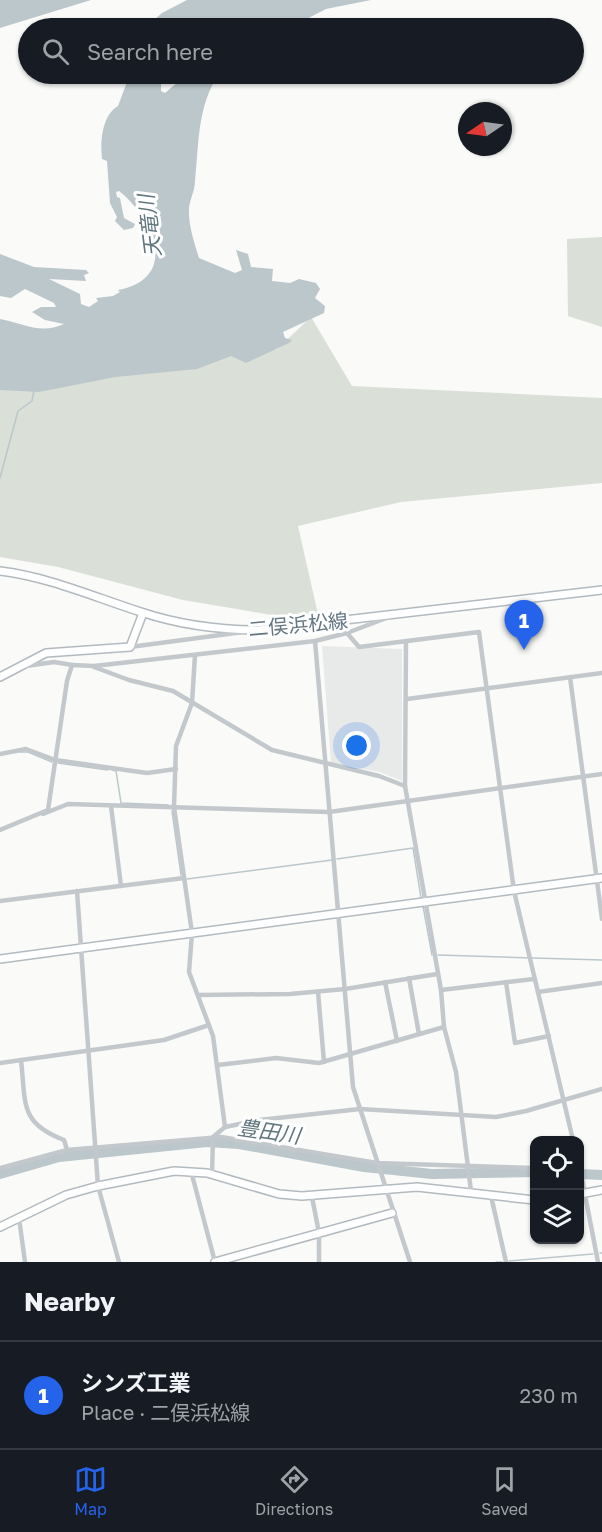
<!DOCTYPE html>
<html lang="en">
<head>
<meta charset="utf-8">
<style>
	body { margin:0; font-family:"Golos Text","Noto Sans JP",sans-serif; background:#242831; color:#f1f3f6 }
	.controls { position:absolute; right:18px; bottom:18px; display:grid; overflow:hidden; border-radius:12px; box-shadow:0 2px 4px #0004 }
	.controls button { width:54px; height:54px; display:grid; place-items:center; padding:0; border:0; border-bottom:2px solid #363941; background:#171b24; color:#f1f3f6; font:30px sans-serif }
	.compass { position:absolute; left:458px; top:102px; width:54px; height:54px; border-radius:50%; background:#171b24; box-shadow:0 2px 4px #0004; rotate:257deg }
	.you { position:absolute; left:357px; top:746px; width:21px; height:21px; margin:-15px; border:4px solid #fff; border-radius:50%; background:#1a73e8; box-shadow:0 0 0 9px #1a73e833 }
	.badge { display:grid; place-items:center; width:39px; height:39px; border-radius:50%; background:#2563eb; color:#fff; font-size:20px; font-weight:700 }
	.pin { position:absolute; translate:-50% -50px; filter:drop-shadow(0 2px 3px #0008) }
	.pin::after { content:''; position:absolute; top:32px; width:21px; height:18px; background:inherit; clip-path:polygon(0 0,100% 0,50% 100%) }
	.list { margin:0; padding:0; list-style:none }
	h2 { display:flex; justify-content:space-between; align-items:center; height:78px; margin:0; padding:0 24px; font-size:26px }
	h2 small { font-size:20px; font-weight:400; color:#9ea1a6 }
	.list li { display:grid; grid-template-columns:39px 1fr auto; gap:18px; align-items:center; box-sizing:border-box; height:108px; padding:0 24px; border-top:2px solid #363941 }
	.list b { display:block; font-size:22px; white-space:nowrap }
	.list p { margin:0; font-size:20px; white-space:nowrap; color:#9ea1a6 }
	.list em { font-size:20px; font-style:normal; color:#9ea1a6 }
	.icon { flex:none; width:33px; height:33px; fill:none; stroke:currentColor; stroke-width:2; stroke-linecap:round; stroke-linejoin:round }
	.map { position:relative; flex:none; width:602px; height:1262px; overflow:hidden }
	.search { position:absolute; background:#171b24; box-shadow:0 2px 4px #0004; left:18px; right:18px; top:18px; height:66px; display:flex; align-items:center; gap:15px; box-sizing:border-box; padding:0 21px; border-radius:33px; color:#9ea1a6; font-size:22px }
	.sheet { height:186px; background:#171b24 }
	nav { display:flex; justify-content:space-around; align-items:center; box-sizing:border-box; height:84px; border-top:2px solid #363941; background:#171b24; font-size:16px; color:#9ea1a6 }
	nav a { display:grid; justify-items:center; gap:3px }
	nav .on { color:#2563eb }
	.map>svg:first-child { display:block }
	.built { fill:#e8e9e9 }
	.green { fill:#dadfd7 }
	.water { fill:#bbc7cb }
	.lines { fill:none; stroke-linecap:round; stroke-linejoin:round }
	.stream { stroke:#bbc7cb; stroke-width:1.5 }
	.river { stroke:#bbc7cb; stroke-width:10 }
	.secondary-casing { stroke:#b3babf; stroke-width:10 }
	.street { stroke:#c3c8cc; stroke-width:4.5 }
	.secondary { stroke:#fff; stroke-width:7 }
	.labels { text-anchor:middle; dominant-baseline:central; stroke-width:6; stroke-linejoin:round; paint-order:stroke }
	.street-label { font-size:20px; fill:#657683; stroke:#fff }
	.water-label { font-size:21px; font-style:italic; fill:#60757c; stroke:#fff }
</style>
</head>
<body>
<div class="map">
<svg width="602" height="1262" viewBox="0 0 602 1262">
	<rect width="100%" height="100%" fill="#fafaf8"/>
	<polygon class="built" points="322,646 402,649 402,781 380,772 331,763"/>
	<g class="green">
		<polygon points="602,237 602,327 568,316 567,239"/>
		<polygon points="311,317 352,386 602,398 602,483 401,502 298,526 320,623 183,600 58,567 0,557 0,384 277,349"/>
	</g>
	<g class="water">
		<polygon points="0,0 91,0 0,28"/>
		<polygon points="187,0 371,0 326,9 293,26 291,22 284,25 285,28 145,28 162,13"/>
		<path d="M130 74H161V91L165 93C187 74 190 73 219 74 197 106 199 144 195 181 195 190 190 199 189 208 188 224 194 242 199 258L235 273 242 270 236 250 248 254 251 267 273 269 272 281 290 283 299 279 316 283 320 289 315 298 325 306 324 313 283 332 285 338 292 340 289 343 246 363 231 356 197 369 115 377 39 392 0 390V319C23 323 40 335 64 324L45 320 32 312 41 307H56L54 303 25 289 11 298 0 296V254L34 267 86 270 89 273 84 275 86 281 49 279 80 294 81 304 89 307 98 301 96 298 113 296 120 292 118 290C180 278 154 219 119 191L116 192 117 197 120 198 124 218 135 224 133 228 124 230 115 221 117 217 110 203 107 161 102 159C100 142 102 115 118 106Z"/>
	</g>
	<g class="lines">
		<g class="stream">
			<polyline points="0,478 18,411 32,401 34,390"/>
			<polyline points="20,752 28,752 52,762"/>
			<polyline points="58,763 108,770"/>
			<polyline points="112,770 116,771 121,803 168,805"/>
			<polyline points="172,811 181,875"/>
			<polyline points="337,859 413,848 421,898"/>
			<polyline points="187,879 332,860"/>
			<polyline points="423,906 432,955"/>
			<polyline points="438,955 602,960"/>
			<polyline points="600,1253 602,1253"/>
			<polyline points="509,1261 593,1254"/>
			<polyline points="496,1262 502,1262"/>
		</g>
		<g class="river">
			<polyline points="0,1174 59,1157 207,1142 239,1144 364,1167 432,1174 534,1172"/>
			<polyline points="580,1174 602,1175"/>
		</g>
		<defs>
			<g id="secondary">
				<path d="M0 571C49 577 94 597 141 612 180 625 219 630 259 630L602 590"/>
				<polyline points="0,677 46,653 130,647 143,613"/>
				<polyline points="0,959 602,878"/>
				<polyline points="580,1194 602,1190"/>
				<polyline points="0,1227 66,1195 98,1186 174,1171 207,1173 279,1194 302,1196 417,1187 534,1200"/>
				<polyline points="215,1262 392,1213"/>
			</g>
		</defs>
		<use href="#secondary" class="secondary-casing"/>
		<g class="street">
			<polyline points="347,633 359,647 479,632 514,891 573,1140"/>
			<polyline points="315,641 353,1087 410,1262"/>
			<polyline points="406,641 405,786 441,990 444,1027 456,1072 471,1191"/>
			<polyline points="130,647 243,632"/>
			<polyline points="195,655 192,703 176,746 174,807 192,933 189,972 213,1036 225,1127"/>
			<polyline points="19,667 54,662 72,665"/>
			<polyline points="94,667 129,680 173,691 272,750 379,776 405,786"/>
			<polyline points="570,677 602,919"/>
			<polyline points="407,699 602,673"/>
			<polyline points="0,754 26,749 55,760 147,773 176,769"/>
			<polyline points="111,806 121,886"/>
			<polyline points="43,814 68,804 329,812 602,774"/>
			<polyline points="0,830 48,810 67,681 72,665 94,666 315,641 347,633 389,617"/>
			<polyline points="77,891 98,1186 119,1262"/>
			<polyline points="0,901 184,878"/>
			<polyline points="409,978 419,1034"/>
			<polyline points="385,982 397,1041"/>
			<polyline points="506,982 515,1043 549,1036"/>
			<polyline points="441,990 534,979"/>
			<polyline points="318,992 324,1062"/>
			<polyline points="538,992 602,983"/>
			<polyline points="198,995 290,994 345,989 437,974"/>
			<path d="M21 1060C26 1103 19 1123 64 1140L67 1150"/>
			<polyline points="0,1063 164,1040 209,1025"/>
			<polyline points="218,1065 276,1058 319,1063 444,1027"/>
			<polyline points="0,1168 67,1150 221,1137 377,1163 534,1168"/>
			<polyline points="580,1169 598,1262"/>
			<polyline points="191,1171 215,1262"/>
			<polyline points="212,1175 213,1137 225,1127 259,1120 360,1109 496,1117 526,1111 602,1089"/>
			<polyline points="491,1196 506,1262"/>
			<polyline points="312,1197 319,1233 319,1262"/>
			<polyline points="19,1218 25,1262"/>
		</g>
		<use href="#secondary" class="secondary"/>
	</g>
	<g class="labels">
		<g class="street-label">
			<text transform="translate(298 624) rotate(-5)">二俣浜松線</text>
		</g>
		<g class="water-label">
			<text transform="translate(149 226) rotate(-97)">天竜川</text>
			<text transform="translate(269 1131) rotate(8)">豊田川</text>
		</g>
	</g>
</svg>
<div class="controls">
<button><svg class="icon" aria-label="locate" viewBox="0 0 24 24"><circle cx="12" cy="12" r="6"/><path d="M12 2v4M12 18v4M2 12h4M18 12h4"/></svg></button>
<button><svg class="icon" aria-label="layers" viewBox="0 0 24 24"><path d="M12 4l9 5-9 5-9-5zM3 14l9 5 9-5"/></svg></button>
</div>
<svg class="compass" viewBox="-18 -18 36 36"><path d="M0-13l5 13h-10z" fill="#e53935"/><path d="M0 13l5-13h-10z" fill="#9ea1a6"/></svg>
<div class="you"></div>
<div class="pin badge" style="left:524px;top:650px">1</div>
<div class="search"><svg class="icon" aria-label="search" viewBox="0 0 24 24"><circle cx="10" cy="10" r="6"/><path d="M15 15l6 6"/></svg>Search here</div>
</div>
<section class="sheet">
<h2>Nearby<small></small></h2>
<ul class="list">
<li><span class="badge">1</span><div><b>シンズ工業</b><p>Place · 二俣浜松線</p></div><em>230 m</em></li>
</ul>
</section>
<nav>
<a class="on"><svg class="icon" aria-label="map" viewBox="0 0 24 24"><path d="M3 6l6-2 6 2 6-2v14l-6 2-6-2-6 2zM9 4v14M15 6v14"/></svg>Map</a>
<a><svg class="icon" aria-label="directions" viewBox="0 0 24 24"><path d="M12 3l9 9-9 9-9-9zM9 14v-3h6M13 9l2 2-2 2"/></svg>Directions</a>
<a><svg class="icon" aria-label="saved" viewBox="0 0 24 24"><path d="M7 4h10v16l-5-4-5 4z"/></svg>Saved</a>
</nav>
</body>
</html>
